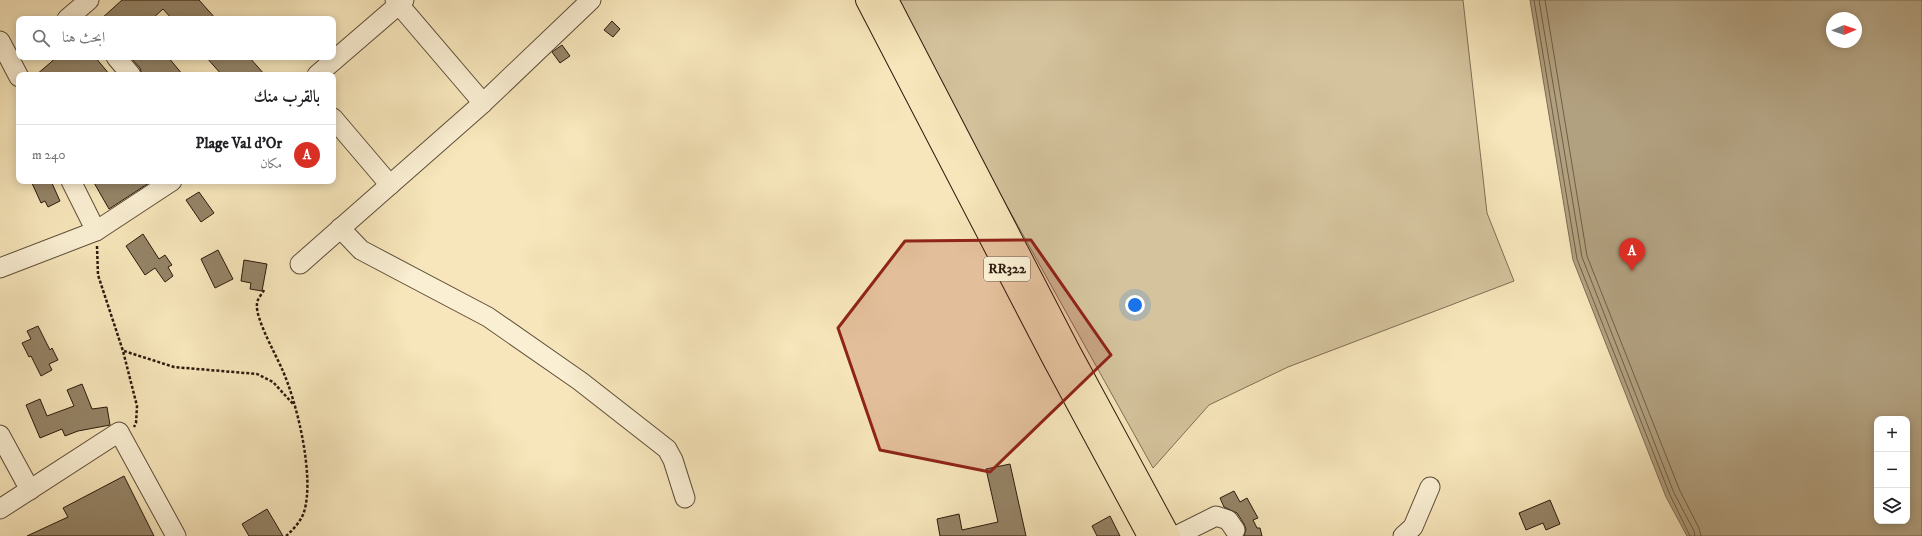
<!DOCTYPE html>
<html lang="ar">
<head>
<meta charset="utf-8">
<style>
	body { margin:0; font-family:"IM FELL DW Pica",Amiri,serif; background:#f6f6f6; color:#202124; direction:rtl }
	.controls { position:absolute; right:12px; bottom:12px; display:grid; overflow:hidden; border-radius:8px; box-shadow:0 2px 10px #0003 }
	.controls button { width:36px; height:36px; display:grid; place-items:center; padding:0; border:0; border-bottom:1px solid #e0e0e0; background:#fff; color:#202124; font:20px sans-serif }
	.compass { position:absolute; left:1826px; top:12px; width:36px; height:36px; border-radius:50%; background:#fff; box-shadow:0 2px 10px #0003; rotate:88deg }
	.you { position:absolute; left:1135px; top:305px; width:14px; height:14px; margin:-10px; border:3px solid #fff; border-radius:50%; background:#1a73e8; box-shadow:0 0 0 6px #1a73e833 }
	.badge { display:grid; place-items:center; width:26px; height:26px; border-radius:50%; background:#d93025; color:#fff; font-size:13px; font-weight:700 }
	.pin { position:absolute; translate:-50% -33px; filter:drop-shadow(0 1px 2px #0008) }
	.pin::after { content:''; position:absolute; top:21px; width:14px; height:12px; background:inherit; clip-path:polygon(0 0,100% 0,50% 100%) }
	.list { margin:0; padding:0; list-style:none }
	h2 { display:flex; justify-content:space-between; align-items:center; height:52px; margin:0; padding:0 16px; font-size:17px }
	h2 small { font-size:13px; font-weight:400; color:#757577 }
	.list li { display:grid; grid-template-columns:26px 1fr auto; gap:12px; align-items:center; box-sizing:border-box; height:60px; padding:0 16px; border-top:1px solid #e0e0e0 }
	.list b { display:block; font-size:15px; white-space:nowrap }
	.list p { margin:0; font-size:13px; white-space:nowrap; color:#757577 }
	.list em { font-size:13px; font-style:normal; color:#757577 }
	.icon { flex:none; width:22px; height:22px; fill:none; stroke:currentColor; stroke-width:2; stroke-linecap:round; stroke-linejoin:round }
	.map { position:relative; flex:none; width:1922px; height:536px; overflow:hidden; direction:ltr }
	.search { position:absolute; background:#fff; box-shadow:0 2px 10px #0003; left:16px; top:16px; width:320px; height:44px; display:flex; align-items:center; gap:10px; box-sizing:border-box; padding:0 14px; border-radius:8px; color:#757577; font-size:15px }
	.panel { position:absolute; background:#fff; box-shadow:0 2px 10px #0003; left:16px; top:72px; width:320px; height:112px; border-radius:8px; direction:rtl }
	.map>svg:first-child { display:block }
	.green { fill:#d4c39d; stroke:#806e55 }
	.water { fill:#b2a180; stroke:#7c6b52; fill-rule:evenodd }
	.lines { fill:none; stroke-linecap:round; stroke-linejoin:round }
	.shore { stroke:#6e5e46; stroke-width:1 }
	.building { fill:#958467; stroke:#2b1a0d }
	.minor-casing { stroke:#5e4d38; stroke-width:21 }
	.major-casing { stroke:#2b1a0d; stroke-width:24 }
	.path { stroke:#2b1a0d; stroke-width:2.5; stroke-dasharray:3 2; stroke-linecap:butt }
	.minor { stroke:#faefd3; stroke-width:19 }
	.major { stroke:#f7e6bb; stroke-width:22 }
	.marked { fill:#8f2418; fill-opacity:0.2; stroke:#8f2418; stroke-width:3; stroke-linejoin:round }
	.labels { text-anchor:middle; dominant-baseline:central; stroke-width:4; stroke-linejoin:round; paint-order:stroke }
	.shield { fill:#faefd3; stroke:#695a48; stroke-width:1 }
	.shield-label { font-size:14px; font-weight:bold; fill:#2b1a0d }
</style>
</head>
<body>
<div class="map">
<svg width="1922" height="536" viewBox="0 0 1922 536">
	<rect width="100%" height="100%" fill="#f7e6bb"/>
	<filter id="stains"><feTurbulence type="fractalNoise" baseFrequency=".005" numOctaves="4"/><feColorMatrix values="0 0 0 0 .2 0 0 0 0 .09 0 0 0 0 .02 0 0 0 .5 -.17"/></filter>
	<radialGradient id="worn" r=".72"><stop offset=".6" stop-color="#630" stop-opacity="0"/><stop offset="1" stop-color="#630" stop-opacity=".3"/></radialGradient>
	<polygon class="green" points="892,0 1463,0 1487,213 1514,281 1288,367 1209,405 1153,468"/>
	<path class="water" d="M1530 0H1922V536H1687L1666 497 1573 260ZM1832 18H1856V42H1832ZM1877 419H1907V521H1877Z"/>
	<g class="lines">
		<g class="shore">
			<polyline points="1534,0 1577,259 1670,495 1690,536"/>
			<polyline points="1539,0 1582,257 1674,493 1694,531 1695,536"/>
			<polyline points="1545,0 1587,256 1680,491 1699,528 1701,536"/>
		</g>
	</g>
	<g class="building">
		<polygon points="122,0 199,0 216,19 172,19 163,9 152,19 101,19"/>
		<polygon points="612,21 620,29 613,37 604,30"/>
		<polygon points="562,45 570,56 560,63 552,52"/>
		<polygon points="57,57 95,57 110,75 36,75"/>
		<polygon points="130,57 168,57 183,75 142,75 140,68"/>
		<polygon points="206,57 249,57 265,75 222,75"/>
		<polygon points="31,181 51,181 60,201 48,207 45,201 41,203"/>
		<polygon points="93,181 152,181 109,209"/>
		<polygon points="199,192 214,213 201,222 186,200"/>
		<polygon points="143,234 159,259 165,255 172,265 168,267 173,276 165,282 155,268 145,275 126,246"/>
		<polygon points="218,250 233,279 215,288 201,259"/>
		<polygon points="244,260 267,264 262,291 250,289 251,283 241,281"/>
		<polygon points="38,326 50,350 52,348 58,360 49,364 52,370 41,376 31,356 29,357 22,343 31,339 27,331"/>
		<polygon points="82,384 92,409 107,407 110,425 78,431 65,436 62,429 40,438 26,405 40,399 47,416 74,406 67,390"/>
		<polygon points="1010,464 1026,536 940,536 937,519 959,514 962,530 998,522 986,469"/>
		<polygon points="124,476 154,536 27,536 68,517 63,508"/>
		<polygon points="1234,491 1240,502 1247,498 1258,518 1253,520 1257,528 1260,528 1262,536 1244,536 1246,529 1244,524 1237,513 1224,507 1220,498"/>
		<polygon points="1550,500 1560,524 1546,530 1543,523 1526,530 1519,513"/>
		<polygon points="267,509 283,536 249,536 242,524"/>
		<polygon points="1110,516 1120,536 1097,536 1092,526"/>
	</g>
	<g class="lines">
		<defs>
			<g id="minor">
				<polyline points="395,0 483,103"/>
				<polyline points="67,19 89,0"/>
				<polyline points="0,41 19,77"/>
				<polyline points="116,57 131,75"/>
				<polyline points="317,75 404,0"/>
				<polyline points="333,118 390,185"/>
				<polyline points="71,181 96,231"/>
				<polyline points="340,228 361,250 488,317 580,381 667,449 673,460 685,498"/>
				<polyline points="300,264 483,103 591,0"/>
				<polyline points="0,268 96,231 172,181"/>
				<polyline points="0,435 30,490"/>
				<polyline points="0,509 119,432 176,536"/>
				<polyline points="1176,536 1216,516 1228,520 1235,530"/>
				<polyline points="1403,536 1413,527 1430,487"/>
			</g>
			<g id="major">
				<polyline points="867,0 1054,360 1149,536"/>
				<polyline points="887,0 1069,351 1169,536"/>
			</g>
		</defs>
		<use href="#minor" class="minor-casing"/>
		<use href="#major" class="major-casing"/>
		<g class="path">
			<polyline points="97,246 98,275 123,351 137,406 136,423 134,427"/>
			<path d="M264 290C262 294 257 299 257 304 255 318 276 355 282 369 297 402 315 477 304 512 301 521 293 530 286 536"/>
			<polyline points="124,351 174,367 257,374 273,382 294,405"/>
		</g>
		<use href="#minor" class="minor"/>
		<use href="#major" class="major"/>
	</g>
	<path class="marked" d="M1031 240 1111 355 990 472 880 450 838 328 905 241Z"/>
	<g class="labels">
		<rect class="shield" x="984" y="257" width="46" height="24" rx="3"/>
		<g class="shield-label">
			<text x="1007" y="269">RR322</text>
		</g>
	</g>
	<rect width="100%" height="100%" filter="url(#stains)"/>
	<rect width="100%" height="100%" fill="url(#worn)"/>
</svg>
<div class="controls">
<button>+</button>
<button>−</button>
<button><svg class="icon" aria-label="layers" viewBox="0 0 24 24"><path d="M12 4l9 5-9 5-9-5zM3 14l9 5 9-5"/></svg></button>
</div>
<svg class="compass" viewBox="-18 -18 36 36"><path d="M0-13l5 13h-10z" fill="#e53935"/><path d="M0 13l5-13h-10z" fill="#757577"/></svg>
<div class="you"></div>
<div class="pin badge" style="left:1632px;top:271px">A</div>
<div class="search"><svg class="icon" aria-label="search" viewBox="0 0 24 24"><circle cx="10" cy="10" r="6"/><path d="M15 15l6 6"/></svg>ابحث هنا</div>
<section class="panel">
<h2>بالقرب منك<small></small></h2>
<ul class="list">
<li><span class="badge">A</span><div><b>Plage Val d'Or</b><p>مكان</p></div><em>240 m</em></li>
</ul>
</section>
</div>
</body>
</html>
